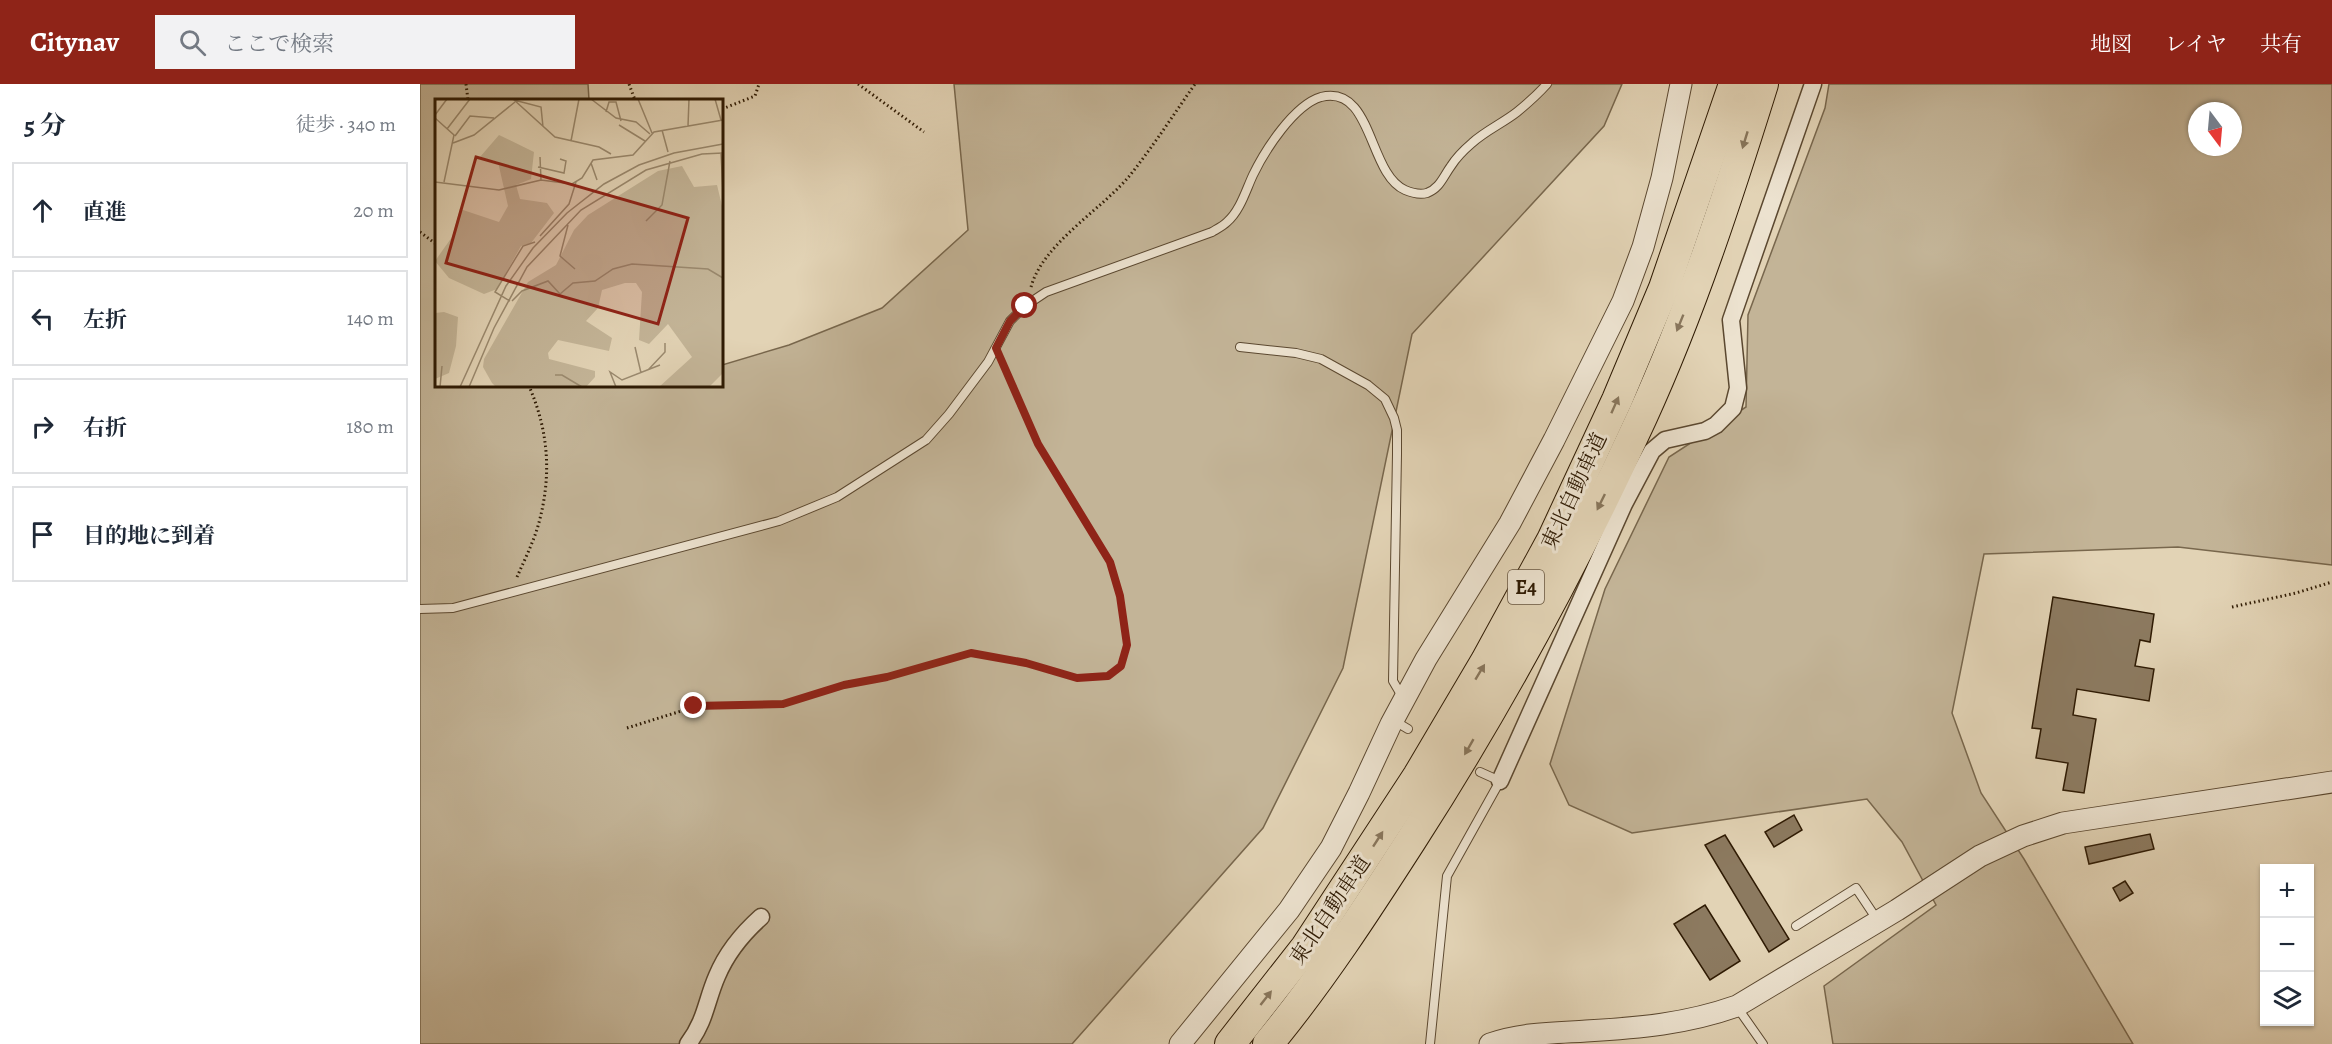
<!DOCTYPE html>
<html lang="ja">
<head>
<meta charset="utf-8">
<style>
	body { margin:0; font-family:Alegreya,"Noto Serif JP",serif; background:#f2f2f3; color:#1f2937 }
	.controls { position:absolute; right:18px; bottom:18px; display:grid; overflow:hidden; border-radius:0px; box-shadow:0 2px 4px #0004 }
	.controls button { width:54px; height:54px; display:grid; place-items:center; padding:0; border:0; border-bottom:2px solid #e0e1e3; background:#fff; color:#1f2937; font:30px sans-serif }
	.compass { position:absolute; left:1768px; top:18px; width:54px; height:54px; border-radius:50%; background:#fff; box-shadow:0 2px 4px #0004; rotate:164deg }
	.stop { position:absolute; width:18px; height:18px; margin:-14px; border:4px solid #8f2418; border-radius:50%; background:#fff }
	.stop.end { background:#8f2418; border-color:#fff; box-shadow:0 2px 6px #0008 }
	.list { margin:0; padding:0; list-style:none }
	h2 { display:flex; justify-content:space-between; align-items:center; height:78px; margin:0; padding:0 24px; font-size:26px }
	h2 small { font-size:20px; font-weight:400; color:#747a83 }
	.list li { display:grid; grid-template-columns:39px 1fr auto; gap:18px; align-items:center; box-sizing:border-box; height:96px; margin:0 12px 12px; padding:0 12px; border:2px solid #e0e1e3; border-radius:0px }
	.list b { display:block; font-size:22px; white-space:nowrap }
	.list em { font-size:20px; font-style:normal; color:#747a83 }
	.icon { flex:none; width:33px; height:33px; fill:none; stroke:currentColor; stroke-width:2; stroke-linecap:round; stroke-linejoin:round }
	.map { position:relative; flex:none; width:1912px; height:960px; overflow:hidden }
	header { display:flex; align-items:center; gap:36px; box-sizing:border-box; height:84px; padding:0 30px; background:#8f2418; color:#fff }
	header strong { font-size:28px }
	nav { display:flex; gap:33px; margin-inline-start:auto; font-size:21px }
	.search { width:420px; height:54px; background:#f2f2f3; display:flex; align-items:center; gap:15px; box-sizing:border-box; padding:0 21px; border-radius:0px; color:#747a83; font-size:22px }
	main { display:flex }
	aside { flex:1; background:#fff }
	.map>svg:first-child { display:block }
	.green { fill:#c3b497; stroke:#78674d; stroke-width:1.5; fill-rule:evenodd }
	.building { fill:#8c7a60; stroke:#2e1a03; stroke-width:1.5 }
	.lines { fill:none; stroke-linecap:round; stroke-linejoin:round }
	.service-casing { stroke:#5b4830; stroke-width:10 }
	.minor-casing { stroke:#5b4830; stroke-width:19 }
	.tertiary-casing { stroke:#5b4830; stroke-width:23 }
	.motorway-casing { stroke:#2e1a03; stroke-width:32 }
	.path { stroke:#2e1a03; stroke-width:3; stroke-dasharray:1.5 3; stroke-linecap:butt }
	.service { stroke:#ece2cf; stroke-width:8 }
	.minor { stroke:#ece2cf; stroke-width:16 }
	.tertiary { stroke:#ece2cf; stroke-width:21 }
	.motorway { stroke:#e2d3b5; stroke-width:30 }
	.oneway { fill:#88765c }
	.route { stroke:#8f2418; stroke-width:8 }
	.labels { text-anchor:middle; dominant-baseline:central; stroke-width:6; stroke-linejoin:round; paint-order:stroke }
	.shield { fill:#ece2cf; stroke:#675640; stroke-width:1.5 }
	.shield-label { font-size:20px; font-weight:bold; fill:#2e1a03 }
	.street-label { font-size:21px; fill:#2e1a03; stroke:#ece2cf }
	.inset-road { fill:none; stroke:#9a896e; stroke-width:1.5 }
	.view { fill:#8f2418; fill-opacity:0.15; stroke:#8f2418; stroke-width:3 }
	.inset-edge { fill:none; stroke:#2e1a03; stroke-width:3 }
</style>
</head>
<body>
<header>
<strong>Citynav</strong>
<div class="search"><svg class="icon" aria-label="search" viewBox="0 0 24 24"><circle cx="10" cy="10" r="6"/><path d="M15 15l6 6"/></svg>ここで検索</div>
<nav><a>地図</a><a>レイヤ</a><a>共有</a></nav>
</header>
<main>
<aside>
<h2>5 分<small>徒歩 · 340 m</small></h2>
<ul class="list">
<li><svg class="icon" aria-label="ahead" viewBox="0 0 24 24"><path d="M12 20V5M6 11l6-6 6 6"/></svg><div><b>直進</b></div><em>20 m</em></li>
<li><svg class="icon" aria-label="left" viewBox="0 0 24 24"><path d="M17 20v-9H6M10 6l-5 5 5 5"/></svg><div><b>左折</b></div><em>140 m</em></li>
<li><svg class="icon" aria-label="right" viewBox="0 0 24 24"><path d="M7 20v-9h11M14 6l5 5-5 5"/></svg><div><b>右折</b></div><em>180 m</em></li>
<li><svg class="icon" aria-label="arrive" viewBox="0 0 24 24"><path d="M6 21V4h12l-3 4 3 4H6"/></svg><div><b>目的地に到着</b></div></li>
</ul>
</aside>
<div class="map">
<svg width="1912" height="960" viewBox="0 0 1912 960">
	<rect width="100%" height="100%" fill="#e2d3b5"/>
	<filter id="stains"><feTurbulence type="fractalNoise" baseFrequency=".00333" numOctaves="4"/><feColorMatrix values="0 0 0 0 .2 0 0 0 0 .09 0 0 0 0 .02 0 0 0 .5 -.17"/></filter>
	<radialGradient id="worn" r=".72"><stop offset=".6" stop-color="#630" stop-opacity="0"/><stop offset="1" stop-color="#630" stop-opacity=".3"/></radialGradient>
	<g class="green">
		<polygon points="0,0 168,0 169,16 16,16 16,302 302,302 302,281 369,261 462,224 548,146 534,0 1202,0 1184,42 992,250 923,584 843,744 652,960 0,960"/>
		<path d="M1409 0H1912V481L1758 463 1564 470 1532 629 1561 709 1604 775 1713 960H1413L1404 902 1516 821 1482 758 1447 715 1212 749 1149 721 1130 680 1185 505 1249 373 1326 323 1328 231 1405 24ZM1777 27H1813V63H1777Z"/>
	</g>
	<g class="building">
		<polygon points="1633,513 1734,530 1730,558 1720,556 1715,582 1734,585 1729,617 1657,605 1653,631 1676,635 1664,709 1643,706 1648,679 1616,674 1621,645 1612,644"/>
		<polygon points="1374,731 1382,746 1354,763 1345,748"/>
		<polygon points="1730,750 1734,765 1669,780 1665,763"/>
		<polygon points="1305,751 1369,855 1349,868 1285,761"/>
		<polygon points="1705,797 1713,809 1700,817 1693,804"/>
		<polygon points="1285,821 1320,877 1290,896 1254,840"/>
	</g>
	<g class="lines">
		<defs>
			<g id="service">
				<polyline points="820,263 876,269 901,275 948,301 965,315 974,334 977,346 977,370 973,597 983,614"/>
				<path d="M0 525 33 524 359 437 417 413 506 356 529 330 568 278 590 237 605 222 626 208 792 148C797 145 803 142 807 138 820 127 826 106 833 91 845 66 874 21 901 13 953 0 948 90 985 106 992 109 999 111 1007 109 1020 104 1023 93 1031 82 1036 74 1045 65 1052 59 1065 47 1083 39 1097 28 1108 19 1118 10 1127 0"/>
				<polyline points="973,636 988,645"/>
				<polyline points="1376,842 1436,804 1458,837"/>
				<polyline points="1317,923 1343,960"/>
				<polyline points="1010,960 1027,792 1080,697 1060,688"/>
			</g>
			<g id="minor">
				<polyline points="1080,697 1204,420 1232,367 1245,356 1285,347 1296,341 1313,324 1318,304 1311,236 1393,0"/>
				<path d="M268 960C286 936 286 917 297 892 307 868 322 850 341 833"/>
			</g>
			<g id="tertiary">
				<polyline points="760,960 869,826 911,764 939,709 971,640 1006,575 1090,439 1134,356 1203,217 1223,163 1242,94 1261,0"/>
				<path d="M1070 960C1101 949 1135 949 1166 947 1219 944 1266 940 1317 922L1477 826 1560 772 1603 752 1643 739 1912 698"/>
			</g>
			<g id="motorway">
				<polyline points="810,960 886,863 998,692 1066,577 1132,456 1197,316 1244,204 1314,0"/>
				<path d="M848 960C901 896 947 825 992 755 1079 620 1155 479 1222 333 1271 226 1308 112 1343 0"/>
			</g>
		</defs>
		<use href="#service" class="service-casing"/>
		<use href="#minor" class="minor-casing"/>
		<use href="#tertiary" class="tertiary-casing"/>
		<use href="#motorway" class="motorway-casing"/>
		<g class="path">
			<polyline points="46,0 48,16"/>
			<polyline points="209,0 215,16"/>
			<polyline points="438,0 504,48"/>
			<polyline points="302,25 335,12 339,0"/>
			<polyline points="0,148 16,160"/>
			<path d="M611 203C623 159 683 125 711 90 734 61 754 30 775 0"/>
			<path d="M97 493C104 477 113 459 118 442 132 393 129 348 109 302"/>
			<polyline points="1812,523 1876,509 1912,498"/>
			<polyline points="207,644 274,623 363,620 424,601 467,593 551,569 606,579 657,594 688,592 701,582 707,561 700,512 690,478 618,360 582,276"/>
		</g>
		<use href="#service" class="service"/>
		<use href="#minor" class="minor"/>
		<use href="#tertiary" class="tertiary"/>
		<use href="#motorway" class="motorway"/>
	</g>
	<defs><path id="oneway-solid" d="M-6-.8H1V-3.2L6.5 0L1 3.2V.8H-6Z" transform="scale(1.5)"/></defs>
	<g class="oneway">
		<use href="#oneway-solid" transform="translate(1325 56) rotate(107)"/>
		<use href="#oneway-solid" transform="translate(1260 239) rotate(112)"/>
		<use href="#oneway-solid" transform="translate(1195 321) rotate(-66)"/>
		<use href="#oneway-solid" transform="translate(1181 418) rotate(116)"/>
		<use href="#oneway-solid" transform="translate(1060 588) rotate(-59)"/>
		<use href="#oneway-solid" transform="translate(1049 663) rotate(120)"/>
		<use href="#oneway-solid" transform="translate(958 755) rotate(-57)"/>
		<use href="#oneway-solid" transform="translate(846 914) rotate(-52)"/>
	</g>
	<g class="lines">
		<polyline class="route" points="274,622 363,620 424,601 467,593 551,569 606,579 657,594 688,592 701,582 707,561 700,512 690,478 618,360 576,264 590,237 605,222"/>
	</g>
	<g class="labels">
		<rect class="shield" x="1088" y="486" width="36" height="34" rx="4.5"/>
		<g class="shield-label">
			<text x="1106" y="503">E4</text>
		</g>
		<g class="street-label">
			<text transform="translate(1154 407) rotate(-65)">東北自動車道</text>
			<text transform="translate(910 826) rotate(-56)">東北自動車道</text>
		</g>
	</g>
	<g transform="translate(15 15)">
		<rect width="288" height="288" fill="#e2d3b5"/>
		<path d="M64 36 99 53 96 80 81 86 85 100 112 104 119 114 96 144 86 147 62 190 49 195 14 179 0 162 17 138 25 110 64 123 73 107 63 63 45 58ZM247 67 259 88 282 86 288 111V274L275 287 224 288 257 258 233 225 214 245 204 241 207 193 201 184H190L167 191 163 209 151 222 177 239 174 252 123 241 113 254 114 260 160 272V278L151 288H61L57 284 48 268 49 260 93 183 121 166 139 131 153 116 223 72ZM9 213 23 218 21 247 14 274 0 280V214Z" fill="#c3b497"/>
		<path class="inset-road" d="M78 0 120 38 164 48 176 55M156 0 181 19 201 23 215 35M203 0 217 34M280 0 286 21M79 1 106 8 108 28M171 13 174 3H181L186 22M0 16 12 0M0 19 19 36 9 83M184 26 210 42M253 27 254 0M12 30 35 0M227 31 233 53M20 37 35 17 59 19M136 42 144 0M18 44 39 36 80 3M286 54 288 93M105 58 106 81M156 64 162 81M103 68 129 74 131 62 125 60M0 83 64 91 106 81 137 85 147 79 158 61 198 56 219 33 288 21M211 122 227 106 235 62M133 126 125 157 140 170M105 137 134 105 141 83M75 202 60 193 88 147 100 143M77 202 87 192 113 182 125 195 138 184 160 182 178 170 197 165 273 170 288 179M200 248 206 274M213 271 230 253V244M120 276H127L147 288M5 288 7 267M25 288 71 187 98 149 132 114 169 85 204 66 239 54 288 45M34 288 59 229 92 168 146 111 211 71 267 55 288 54M181 288 175 273 187 281 225 266"/>
		<path class="view" d="M41 58 253 119 223 225 11 164Z"/>
		<rect width="288" height="288" class="inset-edge"/>
	</g>
	<rect width="100%" height="100%" filter="url(#stains)"/>
	<rect width="100%" height="100%" fill="url(#worn)"/>
</svg>
<div class="controls">
<button>+</button>
<button>−</button>
<button><svg class="icon" aria-label="layers" viewBox="0 0 24 24"><path d="M12 4l9 5-9 5-9-5zM3 14l9 5 9-5"/></svg></button>
</div>
<svg class="compass" viewBox="-18 -18 36 36"><path d="M0-13l5 13h-10z" fill="#e53935"/><path d="M0 13l5-13h-10z" fill="#747a83"/></svg>
<div class="stop" style="left:605px;top:222px"></div>
<div class="stop end" style="left:274px;top:622px"></div>
</div>
</main>
</body>
</html>
